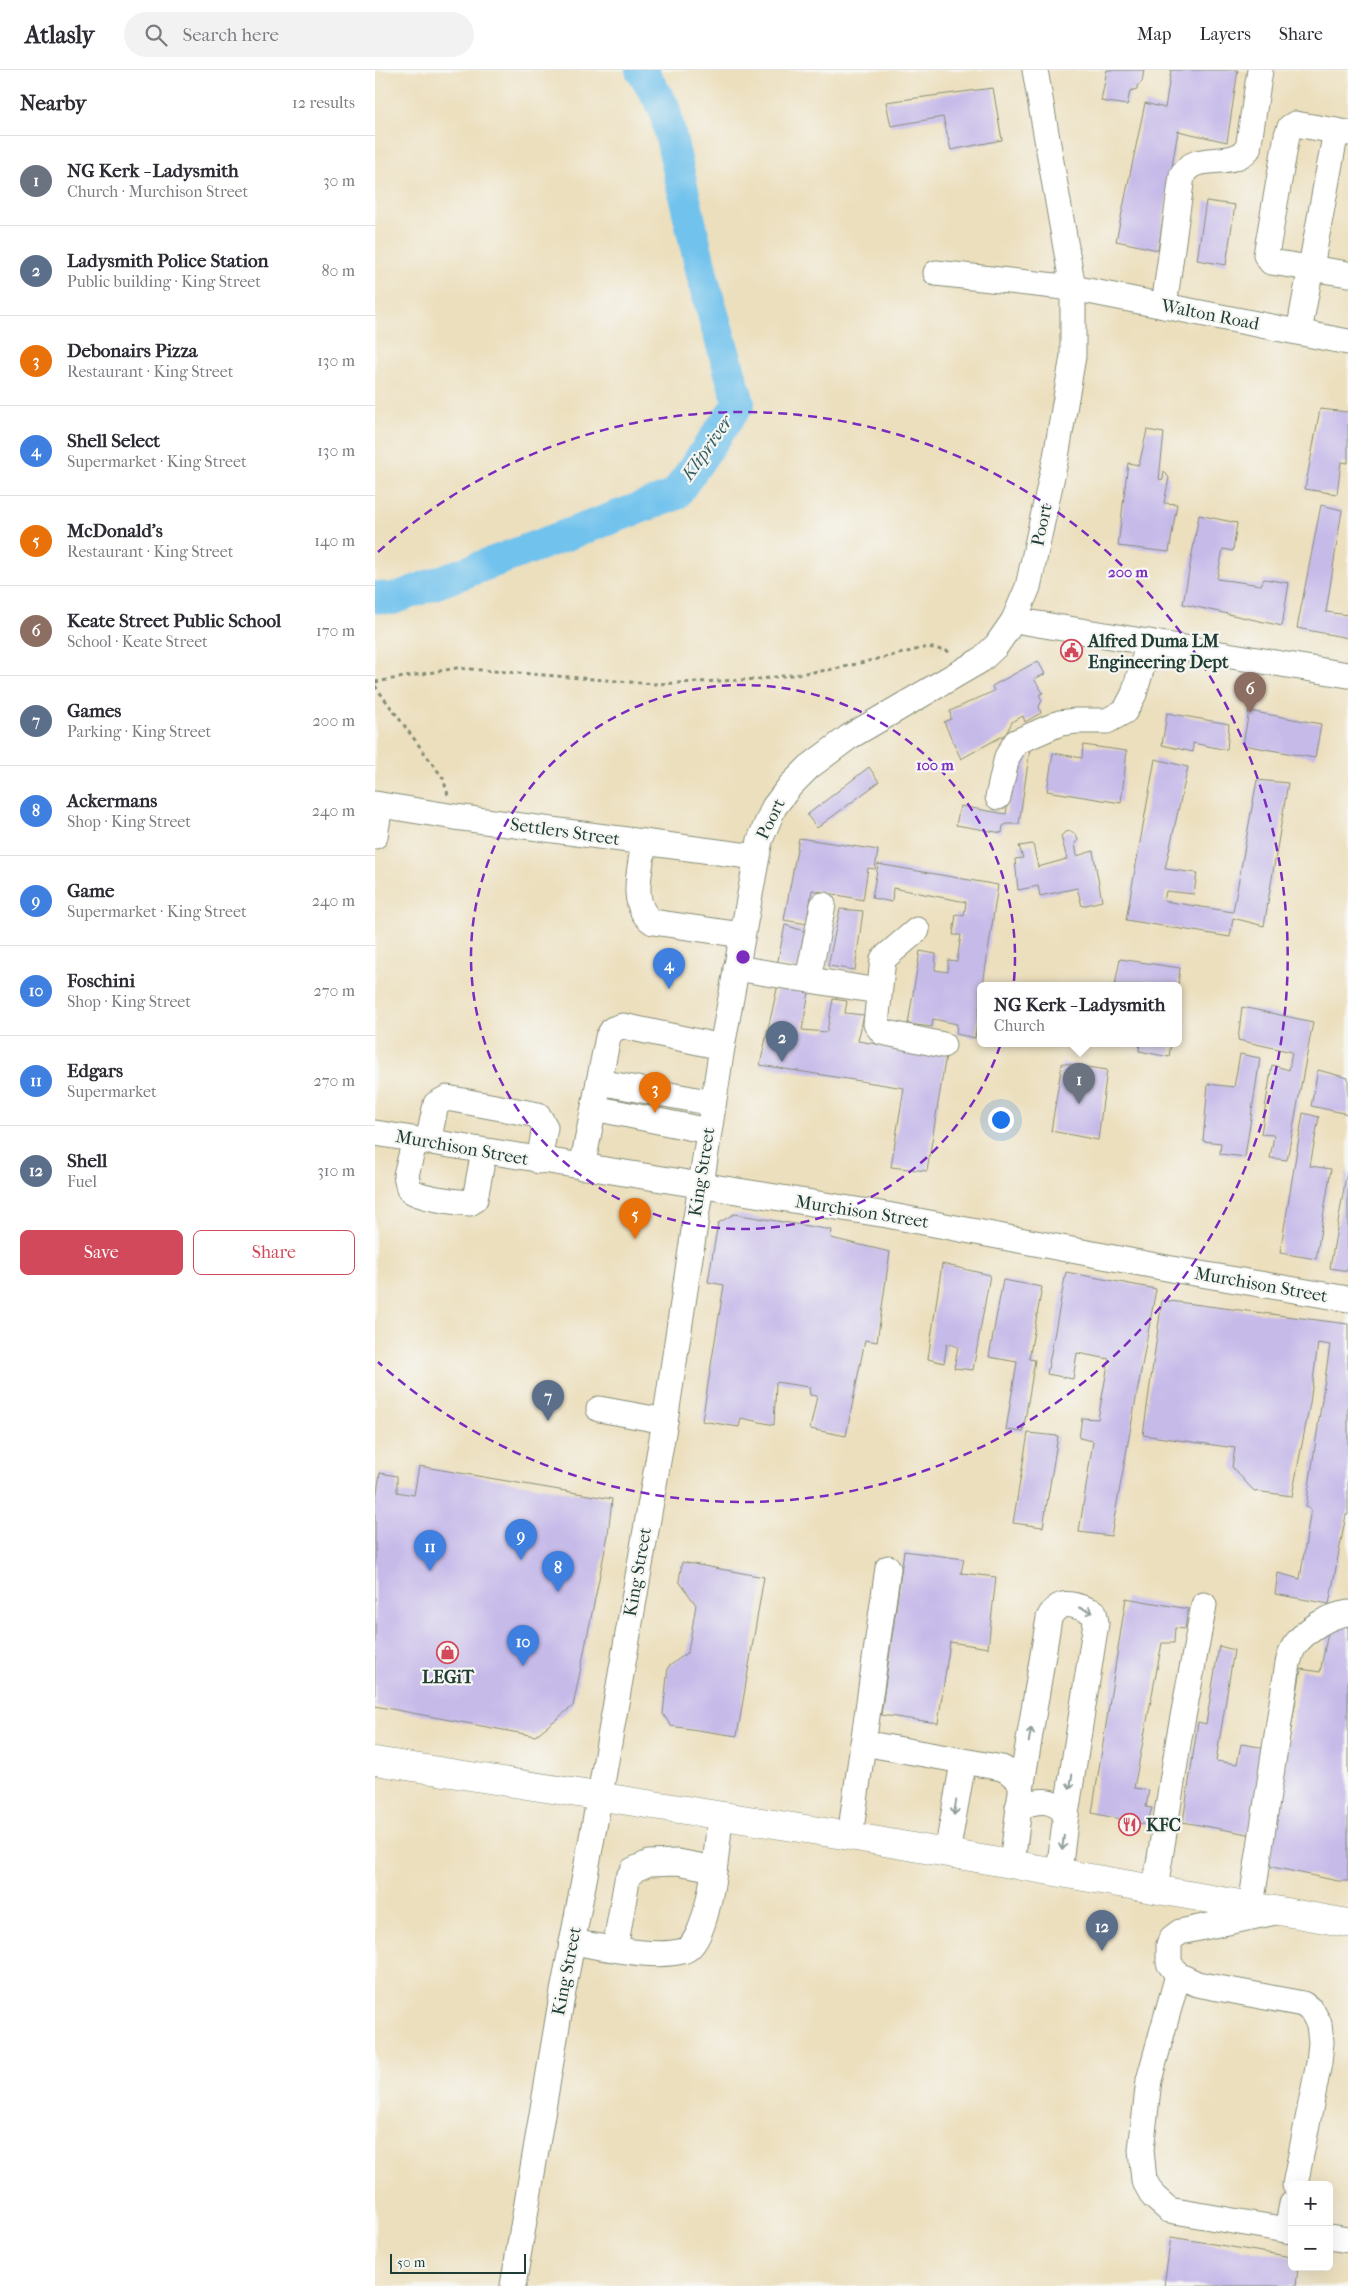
<!DOCTYPE html>
<html lang="en">
<head>
<meta charset="utf-8">
<style>
	body { margin:0; font-family:"IM FELL French Canon",serif; background:#f2f2f3; color:#2b2b33 }
	.controls { position:absolute; right:15px; bottom:15px; display:grid; overflow:hidden; border-radius:8px; box-shadow:0 5px 20px #0002 }
	.controls button { width:45px; height:45px; display:grid; place-items:center; padding:0; border:0; border-bottom:1px solid #e1e1e2; background:#fff; color:#2b2b33; font:25px sans-serif }
	.scale { position:absolute; left:15px; bottom:12px; width:136px; box-sizing:border-box; padding-left:5px; border:2px solid #1f3d34; border-top:0; font-size:14px; line-height:18px; white-space:nowrap; color:#1f3d34; -webkit-text-stroke:4px #f6f6f2; paint-order:stroke }
	.you { position:absolute; left:625px; top:1049px; width:18px; height:18px; margin:-12px; border:4px solid #fff; border-radius:50%; background:#1a73e8; box-shadow:0 0 0 8px #1a73e833 }
	.badge { display:grid; place-items:center; width:32px; height:32px; border-radius:50%; background:#d1495b; color:#fff; font-size:16px; font-weight:700 }
	.pin { position:absolute; translate:-50% -41px; filter:drop-shadow(0 1px 2px #0008) }
	.pin::after { content:''; position:absolute; top:26px; width:18px; height:15px; background:inherit; clip-path:polygon(0 0,100% 0,50% 100%) }
	.popup { position:absolute; left:602px; top:912px; width:205px; height:65px; box-sizing:border-box; display:grid; place-content:center; border-radius:8px; background:#fff; filter:drop-shadow(0 1px 4px #0005); font-size:16px; white-space:nowrap; color:#7c7c81 }
	.popup b { font-size:19px; color:#2b2b33 }
	.popup::after { content:''; position:absolute; left:50%; top:100%; margin-left:-10px; border:10px solid transparent; border-top-color:#fff }
	.list { margin:0; padding:0; list-style:none }
	h2 { display:flex; justify-content:space-between; align-items:center; height:65px; margin:0; padding:0 20px; font-size:21px }
	h2 small { font-size:16px; font-weight:400; color:#7c7c81 }
	.list li { display:grid; grid-template-columns:32px 1fr auto; gap:15px; align-items:center; box-sizing:border-box; height:90px; padding:0 20px; border-top:1px solid #e1e1e2 }
	.list b { display:block; font-size:19px; white-space:nowrap }
	.list p { margin:0; font-size:16px; white-space:nowrap; color:#7c7c81 }
	.list em { font-size:16px; font-style:normal; color:#7c7c81 }
	.actions { display:flex; gap:10px; padding:15px 20px }
	.actions a { flex:1; padding:11px 0; border:1px solid #d1495b; border-radius:8px; text-align:center; font-size:18px; color:#d1495b }
	.actions .main { background:#d1495b; color:#fff }
	.icon { flex:none; width:28px; height:28px; fill:none; stroke:currentColor; stroke-width:2; stroke-linecap:round; stroke-linejoin:round }
	.map { position:relative; flex:none; width:973px; height:2216px; overflow:hidden }
	header { display:flex; align-items:center; gap:30px; box-sizing:border-box; height:70px; padding:0 25px; background:#fff; border-bottom:1px solid #e1e1e2 }
	header strong { font-size:24px }
	nav { display:flex; gap:28px; margin-inline-start:auto; font-size:18px }
	.search { width:350px; height:45px; background:#f2f2f3; display:flex; align-items:center; gap:12px; box-sizing:border-box; padding:0 18px; border-radius:28px; color:#7c7c81; font-size:19px }
	main { display:flex }
	aside { flex:1; background:#fff }
	.map>svg:first-child { display:block }
	.lines { fill:none; stroke-linecap:round; stroke-linejoin:round }
	.river { stroke:#71c2ed; stroke-width:32 }
	.building { fill:#c6bae9 }
	.minor-casing { stroke:#868e78; stroke-width:27 }
	.highway-casing { stroke:#868e78; stroke-width:29 }
	.path { stroke:#868e78; stroke-width:3; stroke-dasharray:4 4; stroke-linecap:butt }
	.minor { stroke:#fff; stroke-width:25 }
	.highway { stroke:#fff; stroke-width:28 }
	.oneway { stroke:#8f9e9a }
	.ring { fill:none; stroke:#7b2cbf; stroke-width:2.5; stroke-dasharray:9 6 }
	.labels { text-anchor:middle; dominant-baseline:central; stroke-width:4.5; stroke-linejoin:round; paint-order:stroke }
	.street-label { font-size:18px; fill:#1f3d34; stroke:#f6f6f2 }
	.poi-label { font-size:18px; font-weight:bold; fill:#1f3d34; stroke:#f6f6f2; text-anchor:start }
	.water-label { font-size:19px; font-style:italic; fill:#345e62; stroke:#f6f6f2 }
	.centre { fill:#7b2cbf; stroke:#f6f6f2; stroke-width:2.5 }
	.ring-label { font-size:15px; text-anchor:middle; font-weight:bold; fill:#7b2cbf; stroke:#f6f6f2; stroke-width:4.5; stroke-linejoin:round; paint-order:stroke }
</style>
</head>
<body>
<header>
<strong>Atlasly</strong>
<div class="search"><svg class="icon" aria-label="search" viewBox="0 0 24 24"><circle cx="10" cy="10" r="6"/><path d="M15 15l6 6"/></svg>Search here</div>
<nav><a>Map</a><a>Layers</a><a>Share</a></nav>
</header>
<main>
<aside>
<h2>Nearby<small>12 results</small></h2>
<ul class="list">
<li><span class="badge" style="background:#6b7280">1</span><div><b>NG Kerk - Ladysmith</b><p>Church · Murchison Street</p></div><em>30 m</em></li>
<li><span class="badge" style="background:#5c6f8a">2</span><div><b>Ladysmith Police Station</b><p>Public building · King Street</p></div><em>80 m</em></li>
<li><span class="badge" style="background:#e8710a">3</span><div><b>Debonairs Pizza</b><p>Restaurant · King Street</p></div><em>130 m</em></li>
<li><span class="badge" style="background:#3f7fe0">4</span><div><b>Shell Select</b><p>Supermarket · King Street</p></div><em>130 m</em></li>
<li><span class="badge" style="background:#e8710a">5</span><div><b>McDonald's</b><p>Restaurant · King Street</p></div><em>140 m</em></li>
<li><span class="badge" style="background:#8d6e63">6</span><div><b>Keate Street Public School</b><p>School · Keate Street</p></div><em>170 m</em></li>
<li><span class="badge" style="background:#5c6f8a">7</span><div><b>Games</b><p>Parking · King Street</p></div><em>200 m</em></li>
<li><span class="badge" style="background:#3f7fe0">8</span><div><b>Ackermans</b><p>Shop · King Street</p></div><em>240 m</em></li>
<li><span class="badge" style="background:#3f7fe0">9</span><div><b>Game</b><p>Supermarket · King Street</p></div><em>240 m</em></li>
<li><span class="badge" style="background:#3f7fe0">10</span><div><b>Foschini</b><p>Shop · King Street</p></div><em>270 m</em></li>
<li><span class="badge" style="background:#3f7fe0">11</span><div><b>Edgars</b><p>Supermarket</p></div><em>270 m</em></li>
<li><span class="badge" style="background:#5c6f8a">12</span><div><b>Shell</b><p>Fuel</p></div><em>310 m</em></li>
</ul>
<div class="actions"><a class="main">Save</a><a>Share</a></div>
</aside>
<div class="map">
<svg width="973" height="2216" viewBox="0 0 973 2216">
	<rect width="100%" height="100%" fill="#f6f6f2"/>
	<filter id="ink" filterUnits="userSpaceOnUse"><feTurbulence type="fractalNoise" baseFrequency=".02" numOctaves="2"/><feDisplacementMap in="SourceGraphic" scale="10" xChannelSelector="R" yChannelSelector="G"/><feConvolveMatrix kernelMatrix="1 2 1 2 8 2 1 2 1" color-interpolation-filters="sRGB"/></filter>
	<filter id="wash" filterUnits="userSpaceOnUse"><feTurbulence type="fractalNoise" baseFrequency=".0096" numOctaves="4" result="noise"/><feDisplacementMap in="SourceGraphic" scale="20" xChannelSelector="R" yChannelSelector="G"/><feGaussianBlur stdDeviation="1.12" result="paint"/><feColorMatrix in="noise" values="0 0 0 0 0 0 0 0 0 0 0 0 0 0 0 0 0 1.4 0 .05"/><feComposite in="paint" operator="in"/></filter>
	<g filter="url(#wash)">
		<rect width="100%" height="100%" fill="#ecdfbd"/>
		<g class="lines">
			<polyline class="river" points="0,527 18,529 300,425 364,333 330,217 289,37 266,0"/>
		</g>
		<g id="blocks">
			<g class="building">
				<polygon points="732,0 769,0 767,12 762,16 762,19 755,21 752,35 726,31"/>
				<polygon points="796,0 863,0 852,72 803,61 783,180 741,171 770,33 790,38"/>
				<polygon points="618,18 627,70 576,80 568,47 516,56 511,32"/>
				<polygon points="831,131 860,135 851,195 822,190"/>
				<polygon points="945,339 973,342 973,393 966,392 962,424 930,419"/>
				<polygon points="772,360 789,363 784,409 788,410 789,401 794,408 789,433 802,434 794,482 743,476 753,393 764,395"/>
				<polygon points="946,435 967,440 951,542 973,545 973,568 922,558"/>
				<polygon points="824,445 862,453 858,481 848,479 842,509 886,515 889,509 914,513 907,556 808,534"/>
				<polygon points="663,591 670,604 659,609 668,623 664,625 667,630 664,637 666,643 650,652 648,646 637,652 631,664 586,689 569,652 576,649 575,641 619,621 617,616"/>
				<polygon points="874,641 946,654 940,688 868,675"/>
				<polygon points="792,643 854,654 852,680 818,673 818,682 787,675"/>
				<polygon points="708,675 752,681 746,733 672,721 678,683 707,688"/>
				<polygon points="642,677 655,679 644,754 632,754 628,756 627,763 581,755 585,736 631,744"/>
				<polygon points="780,689 813,697 790,799 822,803 819,824 791,821 789,831 858,842 882,710 913,713 889,856 858,848 855,867 751,850"/>
				<polygon points="494,697 504,712 442,758 432,745"/>
				<polygon points="696,761 701,765 703,770 700,773 702,786 718,781 727,831 707,836 702,818 665,826 663,816 643,820 640,789 648,788 644,776 658,774 663,797 692,789 686,766 690,762"/>
				<polygon points="424,768 503,780 500,799 493,798 488,830 437,820 432,854 409,850"/>
				<polygon points="503,794 623,815 608,915 605,915 605,932 600,968 581,964 582,954 558,949 557,957 533,954 545,881 561,884 560,900 573,902 573,890 582,891 586,865 578,865 581,844 589,846 591,832 518,818 517,832 497,828"/>
				<polygon points="465,839 488,841 480,900 453,896"/>
				<polygon points="410,855 432,862 425,899 402,895"/>
				<polygon points="745,889 805,898 803,915 740,915"/>
				<polygon points="404,910 435,917 427,960 452,962 458,929 472,931 470,943 489,945 483,971 571,985 552,1101 516,1097 529,1018 385,995"/>
				<polygon points="867,937 938,952 912,1090 895,1088 899,1065 886,1064 897,995 914,1000 917,982 863,970"/>
				<polygon points="765,973 796,973 794,987 764,981"/>
				<polygon points="865,984 885,988 870,1087 845,1084 846,1073 828,1071 833,1014 859,1017"/>
				<polygon points="687,993 732,1000 723,1070 676,1061"/>
				<polygon points="943,1000 973,1008 973,1044 936,1036"/>
				<polygon points="928,1043 944,1047 935,1096 956,1099 941,1189 905,1183"/>
				<polygon points="972,1101 973,1101 973,1201 955,1198"/>
				<polygon points="359,1144 457,1160 456,1168 515,1182 502,1272 490,1270 471,1366 435,1359 442,1326 435,1325 434,1317 401,1312 399,1355 366,1348 364,1357 327,1351 349,1215 333,1212 343,1153"/>
				<polygon points="567,1194 615,1205 598,1300 579,1298 583,1277 572,1273 569,1293 553,1289"/>
				<polygon points="691,1202 781,1219 736,1466 704,1462 718,1371 704,1368 707,1348 723,1349 734,1289 702,1283 698,1309 672,1304"/>
				<polygon points="628,1210 667,1217 654,1289 660,1290 648,1362 631,1360 642,1292 614,1287"/>
				<polygon points="787,1230 973,1254 973,1445 971,1445 954,1534 900,1524 903,1503 925,1509 936,1439 931,1437 955,1275 943,1273 935,1333 917,1426 879,1421 857,1397 860,1378 768,1365"/>
				<polygon points="653,1363 683,1366 668,1457 638,1453"/>
				<polygon points="44,1396 237,1429 233,1465 198,1636 160,1666 0,1636 0,1434 5,1403 22,1406 22,1422 39,1425"/>
				<polygon points="529,1481 589,1489 586,1503 621,1507 613,1578 575,1572 563,1653 506,1645"/>
				<polygon points="307,1492 389,1507 362,1666 296,1656 288,1644 293,1597 313,1582 321,1535 304,1511"/>
				<polygon points="751,1528 813,1539 810,1559 800,1558 799,1573 787,1573 759,1718 774,1720 771,1737 777,1738 772,1755 717,1743"/>
				<polygon points="955,1553 973,1557 973,1811 963,1811 893,1796 926,1599 945,1602"/>
				<polygon points="844,1576 859,1580 841,1691 862,1694 866,1674 891,1678 878,1765 808,1752 823,1652 831,1654"/>
				<polygon points="796,2167 917,2187 917,2197 923,2197 921,2216 789,2216"/>
			</g>
		</g>
	</g>
	<g filter="url(#ink)">
		<use href="#blocks" fill-opacity="0" stroke="#868e78" stroke-width="1"/>
		<g class="lines">
			<defs>
				<g id="minor">
					<polyline points="973,63 920,54 915,57 912,65 891,185 896,192 973,204"/>
					<polyline points="561,203 698,218 973,272"/>
					<path d="M789 236 807 106C819 80 855 100 873 79L885 0"/>
					<polyline points="924,262 961,61"/>
					<polyline points="639,550 973,605"/>
					<polyline points="623,727 632,687 641,672 685,653 701,651 732,651 750,641 759,624 774,572"/>
					<polyline points="0,734 80,747 381,787"/>
					<polyline points="0,766 5,735"/>
					<path d="M269 772C266 797 253 836 278 852L367 865"/>
					<polyline points="542,860 508,889 501,954 507,962 568,975"/>
					<polyline points="361,898 503,921"/>
					<polyline points="433,909 448,835"/>
					<polyline points="224,1012 338,1033"/>
					<polyline points="219,1038 333,1061"/>
					<polyline points="0,1063 512,1145 802,1200 973,1229"/>
					<path d="M40 1070 31 1105 34 1119C43 1128 82 1132 95 1133L100 1129 109 1081"/>
					<polyline points="53,1072 61,1034 72,1028 163,1045 170,1057 164,1091"/>
					<polyline points="207,1097 233,967 238,959 248,956 347,977"/>
					<polyline points="224,1339 290,1351"/>
					<polyline points="488,1673 627,1698 634,1702 647,1713 637,1794"/>
					<path d="M647 1713 674 1548C686 1526 700 1536 719 1542L721 1553 691 1744 684 1802"/>
					<path d="M643 1737C662 1730 678 1727 691 1744"/>
					<polyline points="475,1766 513,1498"/>
					<polyline points="572,1783 588,1693"/>
					<polyline points="780,1819 804,1668 829,1535"/>
					<path d="M876 1836 913 1593C915 1587 916 1580 920 1575 932 1559 953 1546 973 1543"/>
					<polyline points="905,1841 805,1862 797,1868 794,1874 794,1893 803,1905 822,1914 928,1934 937,1941 944,1954 946,1972 944,1993 920,2115"/>
					<path d="M197 1872C229 1877 277 1889 308 1881 335 1874 343 1771 345 1745"/>
					<polyline points="240,1879 252,1810 258,1800 274,1793 303,1792 339,1799"/>
					<polyline points="803,1905 774,2010 766,2080 769,2110 778,2126 794,2140 917,2161"/>
					<polyline points="912,2160 917,2134"/>
					<polyline points="954,2167 973,2170"/>
					<polyline points="138,2216 186,1932 225,1725 290,1351 347,977 385,770 399,737 415,716 434,697 474,667 606,590 621,576 639,550 653,517 681,387 698,286 698,218 660,0"/>
				</g>
				<polyline id="highway" points="0,1691 475,1766 973,1853"/>
			</defs>
			<use href="#minor" class="minor-casing"/>
			<use href="#highway" class="highway-casing"/>
			<g class="path">
				<polyline points="0,612 82,598 280,614 386,609 460,599 553,577 576,582"/>
				<polyline points="0,616 68,708 73,725"/>
			</g>
			<use href="#minor" class="minor"/>
			<use href="#highway" class="highway"/>
		</g>
		<defs><path id="oneway-shaft" d="M-6 0H5M1.5-3L5.5 0L1.5 3" fill="none" stroke-width="1.6" stroke-linecap="round" stroke-linejoin="round" transform="scale(1.25)"/></defs>
		<g class="oneway">
			<use href="#oneway-shaft" transform="translate(711 1540) rotate(19)"/>
			<use href="#oneway-shaft" transform="translate(655 1665) rotate(-80)"/>
			<use href="#oneway-shaft" transform="translate(696 1712) rotate(99)"/>
			<use href="#oneway-shaft" transform="translate(580 1738) rotate(99)"/>
			<use href="#oneway-shaft" transform="translate(688 1773) rotate(97)"/>
		</g>
	</g>
	<g class="ring">
		<circle cx="368" cy="887" r="272"/>
		<path d="M3 482A545 545 0 1 1 3 1292"/>
	</g>
	<defs>
		<symbol id="civic-ring" viewBox="-11 -11 22 22"><circle r="9.5" fill="#f6f6f2" stroke="#d1495b" stroke-width="1.5"/><path d="M-.6-6.5H3V-4.5H.6V-3L4-1V1h2V6H-6V1h2V-1L-.6-3ZM-1.2 2.5V6h2.4V2.5Z" fill="#d1495b"/></symbol>
		<symbol id="shop-ring" viewBox="-11 -11 22 22"><circle r="9.5" fill="#f6f6f2" stroke="#d1495b" stroke-width="1.5"/><path d="M-5-2.5h2.3a2.7 3.5 0 0 1 5.4 0H5L5.5 6h-11ZM-1.5-2.5h3a1.5 2.3 0 0 0-3 0Z" fill="#d1495b"/></symbol>
		<symbol id="restaurant-ring" viewBox="-11 -11 22 22"><circle r="9.5" fill="#f6f6f2" stroke="#d1495b" stroke-width="1.5"/><path d="M-5-6h1v4h1v-4h1v4h1v-4h1v5L-1.5 .5V6h-2V.5L-5-1ZM5-6V6H3V1.5H1.5Q1.5-4 5-6Z" fill="#d1495b"/></symbol>
	</defs>
	<g fill-rule="evenodd">
		<use href="#civic-ring" x="684" y="568" width="25" height="25"/>
		<use href="#shop-ring" x="60" y="1570" width="25" height="25"/>
		<use href="#restaurant-ring" x="742" y="1742" width="25" height="25"/>
	</g>
	<g class="labels">
		<g class="street-label">
			<text transform="translate(835 245) rotate(11)">Walton Road</text>
			<text transform="translate(667 455) rotate(-78)">Poort</text>
			<text transform="translate(396 749) rotate(-64)">Poort</text>
			<text transform="translate(190 762) rotate(8)">Settlers Street</text>
			<text transform="translate(87 1078) rotate(10)">Murchison Street</text>
			<text transform="translate(327 1102) rotate(-81)">King Street</text>
			<text transform="translate(487 1142) rotate(9)">Murchison Street</text>
			<text transform="translate(886 1215) rotate(10)">Murchison Street</text>
			<text transform="translate(263 1502) rotate(-80)">King Street</text>
			<text transform="translate(192 1901) rotate(-79)">King Street</text>
		</g>
		<g class="poi-label">
			<text x="713" y="571">Alfred Duma LM<tspan x="713" dy="21">Engineering Dept</tspan></text>
			<text x="73" y="1607" text-anchor="middle">LEGiT</text>
			<text x="771" y="1755">KFC</text>
		</g>
		<g class="water-label">
			<text transform="translate(332 378) rotate(-55)">Klipriver</text>
		</g>
	</g>
	<circle cx="368" cy="887" r="8" class="centre"/>
	<g class="ring-label">
		<text x="753" y="507">200 m</text>
		<text x="560" y="700">100 m</text>
	</g>
</svg>
<div class="controls">
<button>+</button>
<button>−</button>
</div>
<div class="scale">50 m</div>
<div class="you"></div>
<div class="pin badge" style="left:704px;top:1034px;background:#6b7280">1</div>
<div class="popup"><b>NG Kerk - Ladysmith</b>Church</div>
<div class="pin badge" style="left:407px;top:992px;background:#5c6f8a">2</div>
<div class="pin badge" style="left:280px;top:1043px;background:#e8710a">3</div>
<div class="pin badge" style="left:294px;top:919px;background:#3f7fe0">4</div>
<div class="pin badge" style="left:260px;top:1169px;background:#e8710a">5</div>
<div class="pin badge" style="left:875px;top:643px;background:#8d6e63">6</div>
<div class="pin badge" style="left:173px;top:1351px;background:#5c6f8a">7</div>
<div class="pin badge" style="left:183px;top:1522px;background:#3f7fe0">8</div>
<div class="pin badge" style="left:146px;top:1490px;background:#3f7fe0">9</div>
<div class="pin badge" style="left:148px;top:1596px;background:#3f7fe0">10</div>
<div class="pin badge" style="left:55px;top:1501px;background:#3f7fe0">11</div>
<div class="pin badge" style="left:727px;top:1881px;background:#5c6f8a">12</div>
</div>
</main>
</body>
</html>
